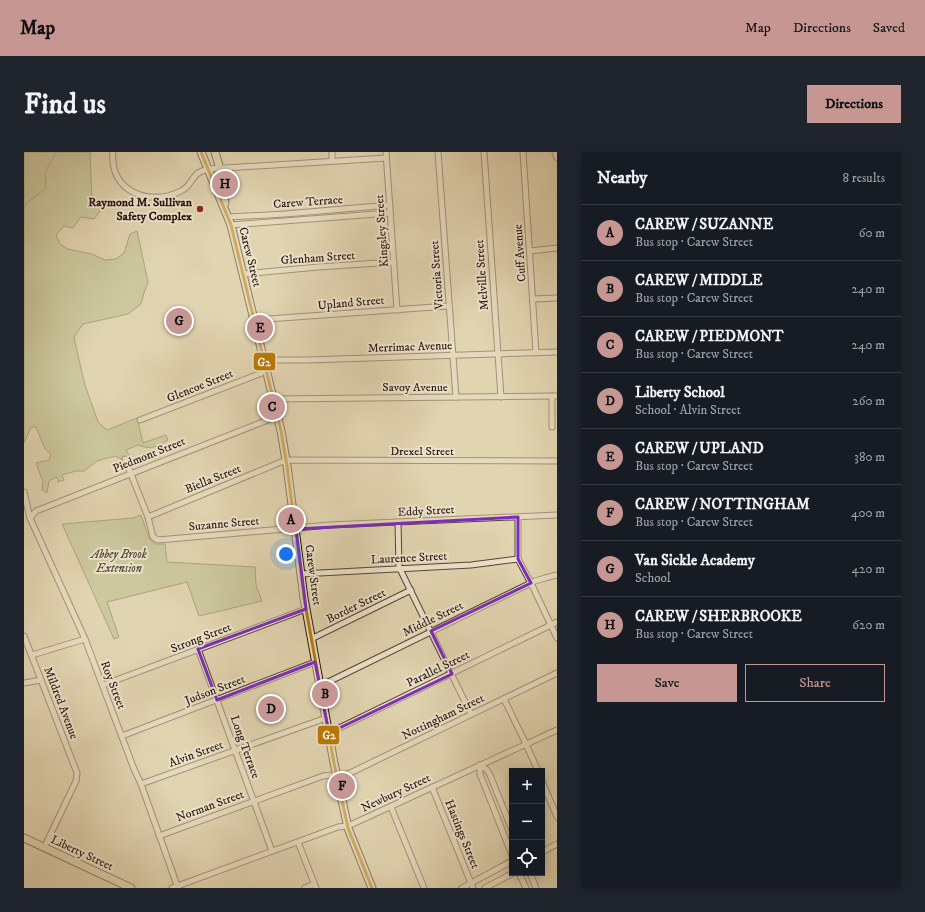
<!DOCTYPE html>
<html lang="en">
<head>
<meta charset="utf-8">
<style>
	body { margin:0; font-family:"IM FELL DW Pica",serif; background:#20242c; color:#f1f3f6 }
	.controls { position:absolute; right:12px; bottom:12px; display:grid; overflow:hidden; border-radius:0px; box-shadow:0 2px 10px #0003 }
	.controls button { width:36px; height:36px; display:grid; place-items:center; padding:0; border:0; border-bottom:1px solid #363941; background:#171b24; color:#f1f3f6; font:20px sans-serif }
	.you { position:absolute; left:262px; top:402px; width:14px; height:14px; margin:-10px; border:3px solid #fff; border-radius:50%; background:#1a73e8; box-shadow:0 0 0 6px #1a73e833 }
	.badge { display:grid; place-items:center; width:26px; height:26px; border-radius:50%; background:#c59692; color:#111; font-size:13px; font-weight:700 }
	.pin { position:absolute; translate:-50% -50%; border:2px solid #fff; box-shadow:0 1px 4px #0006 }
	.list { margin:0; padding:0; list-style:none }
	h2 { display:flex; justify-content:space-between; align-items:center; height:52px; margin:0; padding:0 16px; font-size:17px }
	h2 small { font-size:13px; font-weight:400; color:#9ea1a6 }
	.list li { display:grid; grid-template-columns:26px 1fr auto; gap:12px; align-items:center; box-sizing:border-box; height:56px; padding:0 16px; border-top:1px solid #363941 }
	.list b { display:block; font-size:15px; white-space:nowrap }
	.list p { margin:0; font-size:13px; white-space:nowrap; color:#9ea1a6 }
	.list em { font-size:13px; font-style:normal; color:#9ea1a6 }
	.actions { display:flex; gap:8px; padding:12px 16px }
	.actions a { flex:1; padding:9px 0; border:1px solid #c59692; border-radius:0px; text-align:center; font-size:14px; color:#c59692 }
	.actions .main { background:#c59692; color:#111 }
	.icon { flex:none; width:22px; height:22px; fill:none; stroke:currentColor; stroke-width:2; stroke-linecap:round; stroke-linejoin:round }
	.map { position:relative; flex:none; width:533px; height:736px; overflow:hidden; border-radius:0px }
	header { display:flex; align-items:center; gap:24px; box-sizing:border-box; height:56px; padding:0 20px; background:#c59692; color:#111 }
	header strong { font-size:19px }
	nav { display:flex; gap:22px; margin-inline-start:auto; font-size:14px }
	.intro { display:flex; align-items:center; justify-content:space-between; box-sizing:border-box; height:96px; padding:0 24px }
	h1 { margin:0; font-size:28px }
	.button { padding:10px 18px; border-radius:0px; background:#c59692; color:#111; font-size:14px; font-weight:700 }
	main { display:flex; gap:24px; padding:0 24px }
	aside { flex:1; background:#171b24; border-radius:0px; box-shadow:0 2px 10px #0003 }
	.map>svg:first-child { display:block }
	.green { fill:#b3bd8b; stroke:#6d684c }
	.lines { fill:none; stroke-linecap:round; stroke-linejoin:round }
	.stream { stroke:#6c7573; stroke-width:1 }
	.minor-casing { stroke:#564436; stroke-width:7 }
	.major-casing { stroke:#27140d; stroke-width:9 }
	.minor { stroke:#ece3cc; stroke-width:5 }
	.major { stroke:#e1d4b0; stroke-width:7 }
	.bus-1-casing { stroke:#ece3cc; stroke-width:6 }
	.bus-1 { stroke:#b97a04; stroke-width:3 }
	.marked { fill:none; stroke:#7b2cbf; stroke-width:3; stroke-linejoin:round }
	.poi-dot { fill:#8f2418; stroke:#ece3cc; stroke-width:1.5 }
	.labels { text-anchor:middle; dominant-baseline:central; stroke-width:4; stroke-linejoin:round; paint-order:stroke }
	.poi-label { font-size:12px; font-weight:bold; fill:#27140d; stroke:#ece3cc; text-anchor:end }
	.street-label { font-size:12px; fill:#27140d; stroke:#ece3cc }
	.park-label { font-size:12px; font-style:italic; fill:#514733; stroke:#ece3cc }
	.line-badge { stroke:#ece3cc; stroke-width:1.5 }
	.badge-label { font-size:11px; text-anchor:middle; font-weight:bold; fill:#fff }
</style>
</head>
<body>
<header>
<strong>Map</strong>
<nav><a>Map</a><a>Directions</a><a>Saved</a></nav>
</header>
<div class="intro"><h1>Find us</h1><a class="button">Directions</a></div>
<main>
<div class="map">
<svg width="533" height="736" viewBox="0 0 533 736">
	<rect width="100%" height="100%" fill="#e1d4b0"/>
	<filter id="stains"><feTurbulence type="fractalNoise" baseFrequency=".005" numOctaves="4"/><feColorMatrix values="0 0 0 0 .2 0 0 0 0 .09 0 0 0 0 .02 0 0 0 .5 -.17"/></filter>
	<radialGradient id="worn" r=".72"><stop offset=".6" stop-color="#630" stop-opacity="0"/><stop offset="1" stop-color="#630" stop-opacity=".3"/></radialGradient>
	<g class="green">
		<path d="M0 0H66L68 49 77 58 70 67 57 65 49 76 40 74 32 83 36 92 44 97 68 102 81 108 92 107 100 101 106 82 113 79 124 130 120 141 117 152 104 162 59 172 50 185 55 208 61 233 74 270 83 278 113 266 119 291 142 283 144 288C132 295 128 298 114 293L102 298 106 305 99 308 91 304 73 309 60 319H52L38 323 40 328 34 330 33 325 25 329 23 341 18 338 19 328 17 325 12 311 25 308 27 302 21 297 12 275H7L0 291Z"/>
		<polygon points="117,363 125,386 131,392 141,392 143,410 231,415 232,433 238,449 175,464 163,430 83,450 95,485 90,487 38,372 109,366"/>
	</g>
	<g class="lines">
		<polyline class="stream" points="0,56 3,51 22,36 21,21 32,0"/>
		<defs>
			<g id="minor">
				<path d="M89 0C85 40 126 55 157 39 171 32 165 21 185 17L362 6"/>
				<polyline points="308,0 308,9"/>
				<polyline points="362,0 373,158"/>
				<polyline points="414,0 432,245"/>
				<polyline points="460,0 477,245"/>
				<polyline points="499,0 512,201"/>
				<polyline points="531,0 533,6"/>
				<polyline points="204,65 261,62 366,53"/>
				<polyline points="207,73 366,61"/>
				<polyline points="506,99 533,96"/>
				<polyline points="219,122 294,115 370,110"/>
				<polyline points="509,147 533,146"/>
				<polyline points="230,168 424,154"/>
				<polyline points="240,208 283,208 533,200"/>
				<polyline points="250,247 533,244"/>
				<polyline points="116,268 243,219"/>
				<polyline points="528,275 528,244"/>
				<polyline points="101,307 124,365 129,385 134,388 306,373 533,363"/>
				<polyline points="0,340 6,366 61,487 110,617 117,632 154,736"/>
				<polyline points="124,365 262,308 533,309"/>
				<polyline points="494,365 494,407 507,431 533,486"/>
				<polyline points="6,366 12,359 254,264"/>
				<polyline points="374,370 375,415 447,562"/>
				<polyline points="277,422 447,413 494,407"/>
				<polyline points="0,484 53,621 52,629 20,696"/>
				<polyline points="287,487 387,438"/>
				<polyline points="174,497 248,699"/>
				<polyline points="8,503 61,487"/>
				<polyline points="0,531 17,528"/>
				<polyline points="79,533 282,457"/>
				<polyline points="296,534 511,429 521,426 533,423"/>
				<polyline points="480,547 502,592 514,619"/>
				<polyline points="305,581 533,470"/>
				<polyline points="98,584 291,510"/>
				<polyline points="456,613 456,622 488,703"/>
				<polyline points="456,613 463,618 466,623 488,678"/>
				<polyline points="518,629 533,665"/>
				<polyline points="117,632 302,566"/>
				<polyline points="408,635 449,736"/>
				<polyline points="367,655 400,736"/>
				<path d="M135 684 299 624C308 622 317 624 326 621L533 521"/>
				<polyline points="274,690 292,736"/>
				<polyline points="518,700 533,692"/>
				<polyline points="495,721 502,736"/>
				<polyline points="506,721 512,736"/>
				<polyline points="148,736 314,675 324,674 533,578"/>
				<polyline points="281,736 290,732"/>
				<polyline points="438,736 488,709"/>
				<polyline points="461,736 489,721"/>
			</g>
			<g id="major">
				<polyline points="177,0 207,73 257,279 263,314 280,446 310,611 324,676 348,736"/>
				<polyline points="191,0 196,17 201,51"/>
				<polyline points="0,686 107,736"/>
			</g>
		</defs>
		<use href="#minor" class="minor-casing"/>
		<use href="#major" class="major-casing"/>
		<use href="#minor" class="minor"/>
		<use href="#major" class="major"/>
		<defs>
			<polyline id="bus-1" points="177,0 207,73 257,279 263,314 280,446 310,611 324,676 348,736"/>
		</defs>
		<use href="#bus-1" class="bus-1-casing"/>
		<use href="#bus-1" class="bus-1"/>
	</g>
	<path d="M0 0H533V736H0ZM494 365V407L507 431 407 479 428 522 305 581 291 510 193 548 174 497 282 457 272 377Z" fill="#e1d4b0" fill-opacity=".55" fill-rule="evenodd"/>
	<path class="marked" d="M494 365V407L507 431 407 479 428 522 305 581 291 510 193 548 174 497 282 457 272 377Z"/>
	<circle class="poi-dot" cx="176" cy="57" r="4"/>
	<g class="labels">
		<g class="poi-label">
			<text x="168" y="50">Raymond M. Sullivan<tspan x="168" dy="14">Safety Complex</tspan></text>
		</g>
		<g class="street-label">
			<text transform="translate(284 50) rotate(-4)">Carew Terrace</text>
			<text transform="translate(358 79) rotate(-94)">Kingsley Street</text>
			<text transform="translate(496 101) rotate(-94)">Cuff Avenue</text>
			<text transform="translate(226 105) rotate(76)">Carew Street</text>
			<text transform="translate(294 106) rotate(-4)">Glenham Street</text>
			<text transform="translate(413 123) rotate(-94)">Victoria Street</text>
			<text transform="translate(458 123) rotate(-94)">Melville Street</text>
			<text transform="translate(327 151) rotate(-5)">Upland Street</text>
			<text transform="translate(386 195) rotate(-2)">Merrimac Avenue</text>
			<text transform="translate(176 234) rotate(-22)">Glencoe Street</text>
			<text x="391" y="235">Savoy Avenue</text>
			<text x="398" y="299">Drexel Street</text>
			<text transform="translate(125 303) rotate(-22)">Piedmont Street</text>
			<text transform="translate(189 327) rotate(-22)">Biella Street</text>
			<text transform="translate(402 359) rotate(-3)">Eddy Street</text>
			<text transform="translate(200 372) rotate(-5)">Suzanne Street</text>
			<text transform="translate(385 406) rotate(-3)">Laurence Street</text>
			<text transform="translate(289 423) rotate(82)">Carew Street</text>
			<text transform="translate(332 454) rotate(-26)">Border Street</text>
			<text transform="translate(409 467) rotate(-26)">Middle Street</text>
			<text transform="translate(177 486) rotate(-21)">Strong Street</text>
			<text transform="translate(414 517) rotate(-26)">Parallel Street</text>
			<text transform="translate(89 533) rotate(69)">Roy Street</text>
			<text transform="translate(191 538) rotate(-21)">Judson Street</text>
			<text transform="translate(37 551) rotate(69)">Mildred Avenue</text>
			<text transform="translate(419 565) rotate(-26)">Nottingham Street</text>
			<text transform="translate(221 595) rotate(70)">Long Terrace</text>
			<text transform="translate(172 602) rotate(-20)">Alvin Street</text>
			<text transform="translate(372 641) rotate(-25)">Newbury Street</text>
			<text transform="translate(186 654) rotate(-20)">Norman Street</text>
			<text transform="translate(438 682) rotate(68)">Hastings Street</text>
			<text transform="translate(58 701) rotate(25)">Liberty Street</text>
		</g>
		<g class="park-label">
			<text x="95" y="402">Abbey Brook<tspan x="95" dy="14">Extension</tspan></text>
		</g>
	</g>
	<g class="line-badge">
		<rect x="229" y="200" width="23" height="19" rx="4" fill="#b97a04"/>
		<rect x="293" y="573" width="23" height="20" rx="4" fill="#b97a04"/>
	</g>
	<g class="badge-label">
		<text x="240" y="214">G2</text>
		<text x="305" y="587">G2</text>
	</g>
	<rect width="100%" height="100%" filter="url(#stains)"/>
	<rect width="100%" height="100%" fill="url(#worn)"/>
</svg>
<div class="controls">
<button>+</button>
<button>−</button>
<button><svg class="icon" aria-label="locate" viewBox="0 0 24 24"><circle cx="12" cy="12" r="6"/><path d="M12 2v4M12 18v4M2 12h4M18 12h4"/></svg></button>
</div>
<div class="you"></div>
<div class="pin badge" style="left:267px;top:368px">A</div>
<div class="pin badge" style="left:301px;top:542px">B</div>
<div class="pin badge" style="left:248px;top:255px">C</div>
<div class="pin badge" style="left:247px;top:557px">D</div>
<div class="pin badge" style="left:236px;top:176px">E</div>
<div class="pin badge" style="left:318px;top:634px">F</div>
<div class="pin badge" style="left:155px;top:169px">G</div>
<div class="pin badge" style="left:201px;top:32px">H</div>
</div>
<aside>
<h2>Nearby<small>8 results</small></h2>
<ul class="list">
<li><span class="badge">A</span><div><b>CAREW / SUZANNE</b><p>Bus stop · Carew Street</p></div><em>60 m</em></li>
<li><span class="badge">B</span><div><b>CAREW / MIDDLE</b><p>Bus stop · Carew Street</p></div><em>240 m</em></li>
<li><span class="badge">C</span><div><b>CAREW / PIEDMONT</b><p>Bus stop · Carew Street</p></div><em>240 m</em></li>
<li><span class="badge">D</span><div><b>Liberty School</b><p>School · Alvin Street</p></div><em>260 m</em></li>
<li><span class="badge">E</span><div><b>CAREW / UPLAND</b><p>Bus stop · Carew Street</p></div><em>380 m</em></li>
<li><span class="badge">F</span><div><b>CAREW / NOTTINGHAM</b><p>Bus stop · Carew Street</p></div><em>400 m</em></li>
<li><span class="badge">G</span><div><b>Van Sickle Academy</b><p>School</p></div><em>420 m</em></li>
<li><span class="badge">H</span><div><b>CAREW / SHERBROOKE</b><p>Bus stop · Carew Street</p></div><em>620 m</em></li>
</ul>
<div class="actions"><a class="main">Save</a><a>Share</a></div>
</aside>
</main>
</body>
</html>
